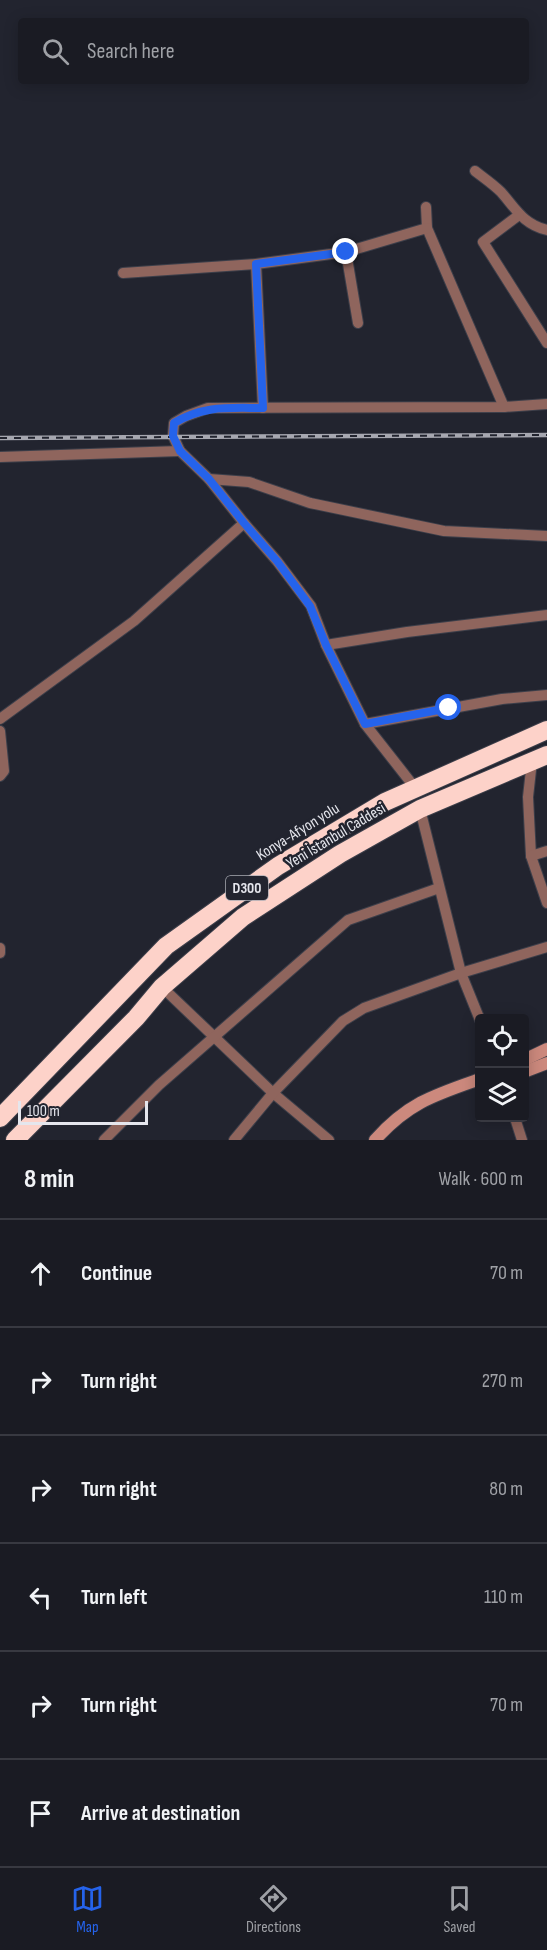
<!DOCTYPE html>
<html lang="en">
<head>
<meta charset="utf-8">
<style>
	body { margin:0; font-family:"Sofia Sans Condensed",sans-serif; background:#272830; color:#f1f3f6 }
	.controls { position:absolute; right:18px; bottom:18px; display:grid; overflow:hidden; border-radius:6px; box-shadow:0 3px 15px #0003 }
	.controls button { width:54px; height:54px; display:grid; place-items:center; padding:0; border:0; border-bottom:2px solid #383941; background:#1a1b23; color:#f1f3f6; font:30px sans-serif }
	.scale { position:absolute; left:18px; bottom:15px; width:130px; box-sizing:border-box; padding-left:6px; border:3px solid #e5e6ed; border-top:0; font-size:16px; line-height:21px; white-space:nowrap; color:#e5e6ed; -webkit-text-stroke:4px #22242f; paint-order:stroke }
	.stop { position:absolute; width:18px; height:18px; margin:-14px; border:4px solid #2563eb; border-radius:50%; background:#fff }
	.stop.end { background:#2563eb; border-color:#fff; box-shadow:0 2px 6px #0008 }
	.list { margin:0; padding:0; list-style:none }
	h2 { display:flex; justify-content:space-between; align-items:center; height:78px; margin:0; padding:0 24px; font-size:26px }
	h2 small { font-size:20px; font-weight:400; color:#9fa1a6 }
	.list li { display:grid; grid-template-columns:39px 1fr auto; gap:18px; align-items:center; box-sizing:border-box; height:108px; padding:0 24px; border-top:2px solid #383941 }
	.list b { display:block; font-size:22px; white-space:nowrap }
	.list em { font-size:20px; font-style:normal; color:#9fa1a6 }
	.icon { flex:none; width:33px; height:33px; fill:none; stroke:currentColor; stroke-width:2; stroke-linecap:round; stroke-linejoin:round }
	.map { position:relative; flex:none; width:547px; height:1140px; overflow:hidden }
	.search { position:absolute; background:#1a1b23; box-shadow:0 3px 15px #0003; left:18px; right:18px; top:18px; height:66px; display:flex; align-items:center; gap:15px; box-sizing:border-box; padding:0 21px; border-radius:6px; color:#9fa1a6; font-size:22px }
	.sheet { height:726px; background:#1a1b23 }
	nav { display:flex; justify-content:space-around; align-items:center; box-sizing:border-box; height:84px; border-top:2px solid #383941; background:#1a1b23; font-size:16px; color:#9fa1a6 }
	nav a { display:grid; justify-items:center; gap:3px }
	nav .on { color:#2563eb }
	.map>svg:first-child { display:block }
	.lines { fill:none; stroke-linecap:round; stroke-linejoin:round }
	.street-casing { stroke:#3d3f4a; stroke-width:12 }
	.secondary-casing { stroke:#3d3f4a; stroke-width:14 }
	.highway-casing { stroke:#3d3f4a; stroke-width:20 }
	.street { stroke:#8f655d; stroke-width:10 }
	.secondary { stroke:#cc897d; stroke-width:12 }
	.highway { stroke:#fdd2c9; stroke-width:18 }
	.rail-casing { stroke:#a6a7b0; stroke-width:4.5 }
	.rail { stroke:#22242f; stroke-width:2; stroke-dasharray:7; stroke-linecap:butt }
	.route { stroke:#2563eb; stroke-width:8 }
	.labels { text-anchor:middle; dominant-baseline:central; stroke-width:5; stroke-linejoin:round; paint-order:stroke }
	.shield { fill:#22242f; stroke:#aaacb4; stroke-width:1.5 }
	.shield-label { font-size:15px; font-weight:bold; fill:#e5e6ed }
	.street-label { font-size:16px; fill:#e5e6ed; stroke:#22242f }
</style>
</head>
<body>
<div class="map">
<svg width="547" height="1140" viewBox="0 0 547 1140">
	<rect width="100%" height="100%" fill="#22242f"/>
	<g class="lines">
		<defs>
			<g id="street">
				<path d="M475 171C484 178 493 184 501 192 516 209 523 224 547 230"/>
				<polyline points="426,207 427,228 504,407"/>
				<polyline points="519,215 483,242 547,343"/>
				<polyline points="346,252 358,323"/>
				<polyline points="256,264 263,408"/>
				<polyline points="123,273 256,264 346,252 427,228"/>
				<polyline points="0,457 180,451"/>
				<polyline points="209,479 249,482 310,503 444,531 547,536"/>
				<polyline points="326,645 407,632 547,615"/>
				<polyline points="0,719 134,621 244,523"/>
				<polyline points="365,724 502,699 547,695"/>
				<polyline points="0,731 4,771 0,776"/>
				<polyline points="532,761 528,797 531,856 547,903"/>
				<polyline points="416,789 365,724 326,645 311,606 277,561 244,523 209,479 180,451 173,436 174,423 186,416 208,408 504,407 547,404"/>
				<polyline points="420,809 461,973 480,1020"/>
				<polyline points="531,856 547,851"/>
				<polyline points="0,948 0,953"/>
				<polyline points="162,987 273,1093 329,1140"/>
				<polyline points="515,1118 522,1140"/>
				<polyline points="104,1140 159,1085 348,920 439,888"/>
				<polyline points="234,1140 273,1093 343,1021 364,1008 461,973 547,947"/>
			</g>
			<g id="secondary">
				<polyline points="524,1060 547,1049"/>
				<polyline points="524,1072 547,1063"/>
				<path d="M375 1140C408 1103 434 1095 480 1079"/>
			</g>
			<g id="highway">
				<polyline points="0,1118 166,946 278,866 385,802 547,730"/>
				<polyline points="15,1140 136,1018 162,987 243,917 340,854 420,809 547,755"/>
			</g>
		</defs>
		<use href="#street" class="street-casing"/>
		<use href="#secondary" class="secondary-casing"/>
		<use href="#highway" class="highway-casing"/>
		<use href="#street" class="street"/>
		<use href="#secondary" class="secondary"/>
		<use href="#highway" class="highway"/>
		<defs>
			<polyline id="rail" points="0,438 547,435"/>
		</defs>
		<use href="#rail" class="rail-casing"/>
		<use href="#rail" class="rail"/>
	</g>
	<g class="lines">
		<path class="route" d="M346 252 256 264 263 408C229 408 204 405 174 423L173 436 180 451 209 479 244 523 277 561 310 606 326 645 365 724 449 708"/>
	</g>
	<g class="labels">
		<rect class="shield" x="226" y="876" width="42" height="24" rx="4.5"/>
		<g class="shield-label">
			<text x="247" y="888">D300</text>
		</g>
		<g class="street-label">
			<text transform="translate(298 832) rotate(-32)">Konya-Afyon yolu</text>
			<text transform="translate(336 836) rotate(-31)">Yeni İstanbul Caddesi</text>
		</g>
	</g>
</svg>
<div class="controls">
<button><svg class="icon" aria-label="locate" viewBox="0 0 24 24"><circle cx="12" cy="12" r="6"/><path d="M12 2v4M12 18v4M2 12h4M18 12h4"/></svg></button>
<button><svg class="icon" aria-label="layers" viewBox="0 0 24 24"><path d="M12 4l9 5-9 5-9-5zM3 14l9 5 9-5"/></svg></button>
</div>
<div class="scale">100 m</div>
<div class="stop" style="left:449px;top:708px"></div>
<div class="stop end" style="left:346px;top:252px"></div>
<div class="search"><svg class="icon" aria-label="search" viewBox="0 0 24 24"><circle cx="10" cy="10" r="6"/><path d="M15 15l6 6"/></svg>Search here</div>
</div>
<section class="sheet">
<h2>8 min<small>Walk · 600 m</small></h2>
<ul class="list">
<li><svg class="icon" aria-label="ahead" viewBox="0 0 24 24"><path d="M12 20V5M6 11l6-6 6 6"/></svg><div><b>Continue</b></div><em>70 m</em></li>
<li><svg class="icon" aria-label="right" viewBox="0 0 24 24"><path d="M7 20v-9h11M14 6l5 5-5 5"/></svg><div><b>Turn right</b></div><em>270 m</em></li>
<li><svg class="icon" aria-label="right" viewBox="0 0 24 24"><path d="M7 20v-9h11M14 6l5 5-5 5"/></svg><div><b>Turn right</b></div><em>80 m</em></li>
<li><svg class="icon" aria-label="left" viewBox="0 0 24 24"><path d="M17 20v-9H6M10 6l-5 5 5 5"/></svg><div><b>Turn left</b></div><em>110 m</em></li>
<li><svg class="icon" aria-label="right" viewBox="0 0 24 24"><path d="M7 20v-9h11M14 6l5 5-5 5"/></svg><div><b>Turn right</b></div><em>70 m</em></li>
<li><svg class="icon" aria-label="arrive" viewBox="0 0 24 24"><path d="M6 21V4h12l-3 4 3 4H6"/></svg><div><b>Arrive at destination</b></div></li>
</ul>
</section>
<nav>
<a class="on"><svg class="icon" aria-label="map" viewBox="0 0 24 24"><path d="M3 6l6-2 6 2 6-2v14l-6 2-6-2-6 2zM9 4v14M15 6v14"/></svg>Map</a>
<a><svg class="icon" aria-label="directions" viewBox="0 0 24 24"><path d="M12 3l9 9-9 9-9-9zM9 14v-3h6M13 9l2 2-2 2"/></svg>Directions</a>
<a><svg class="icon" aria-label="saved" viewBox="0 0 24 24"><path d="M7 4h10v16l-5-4-5 4z"/></svg>Saved</a>
</nav>
</body>
</html>
